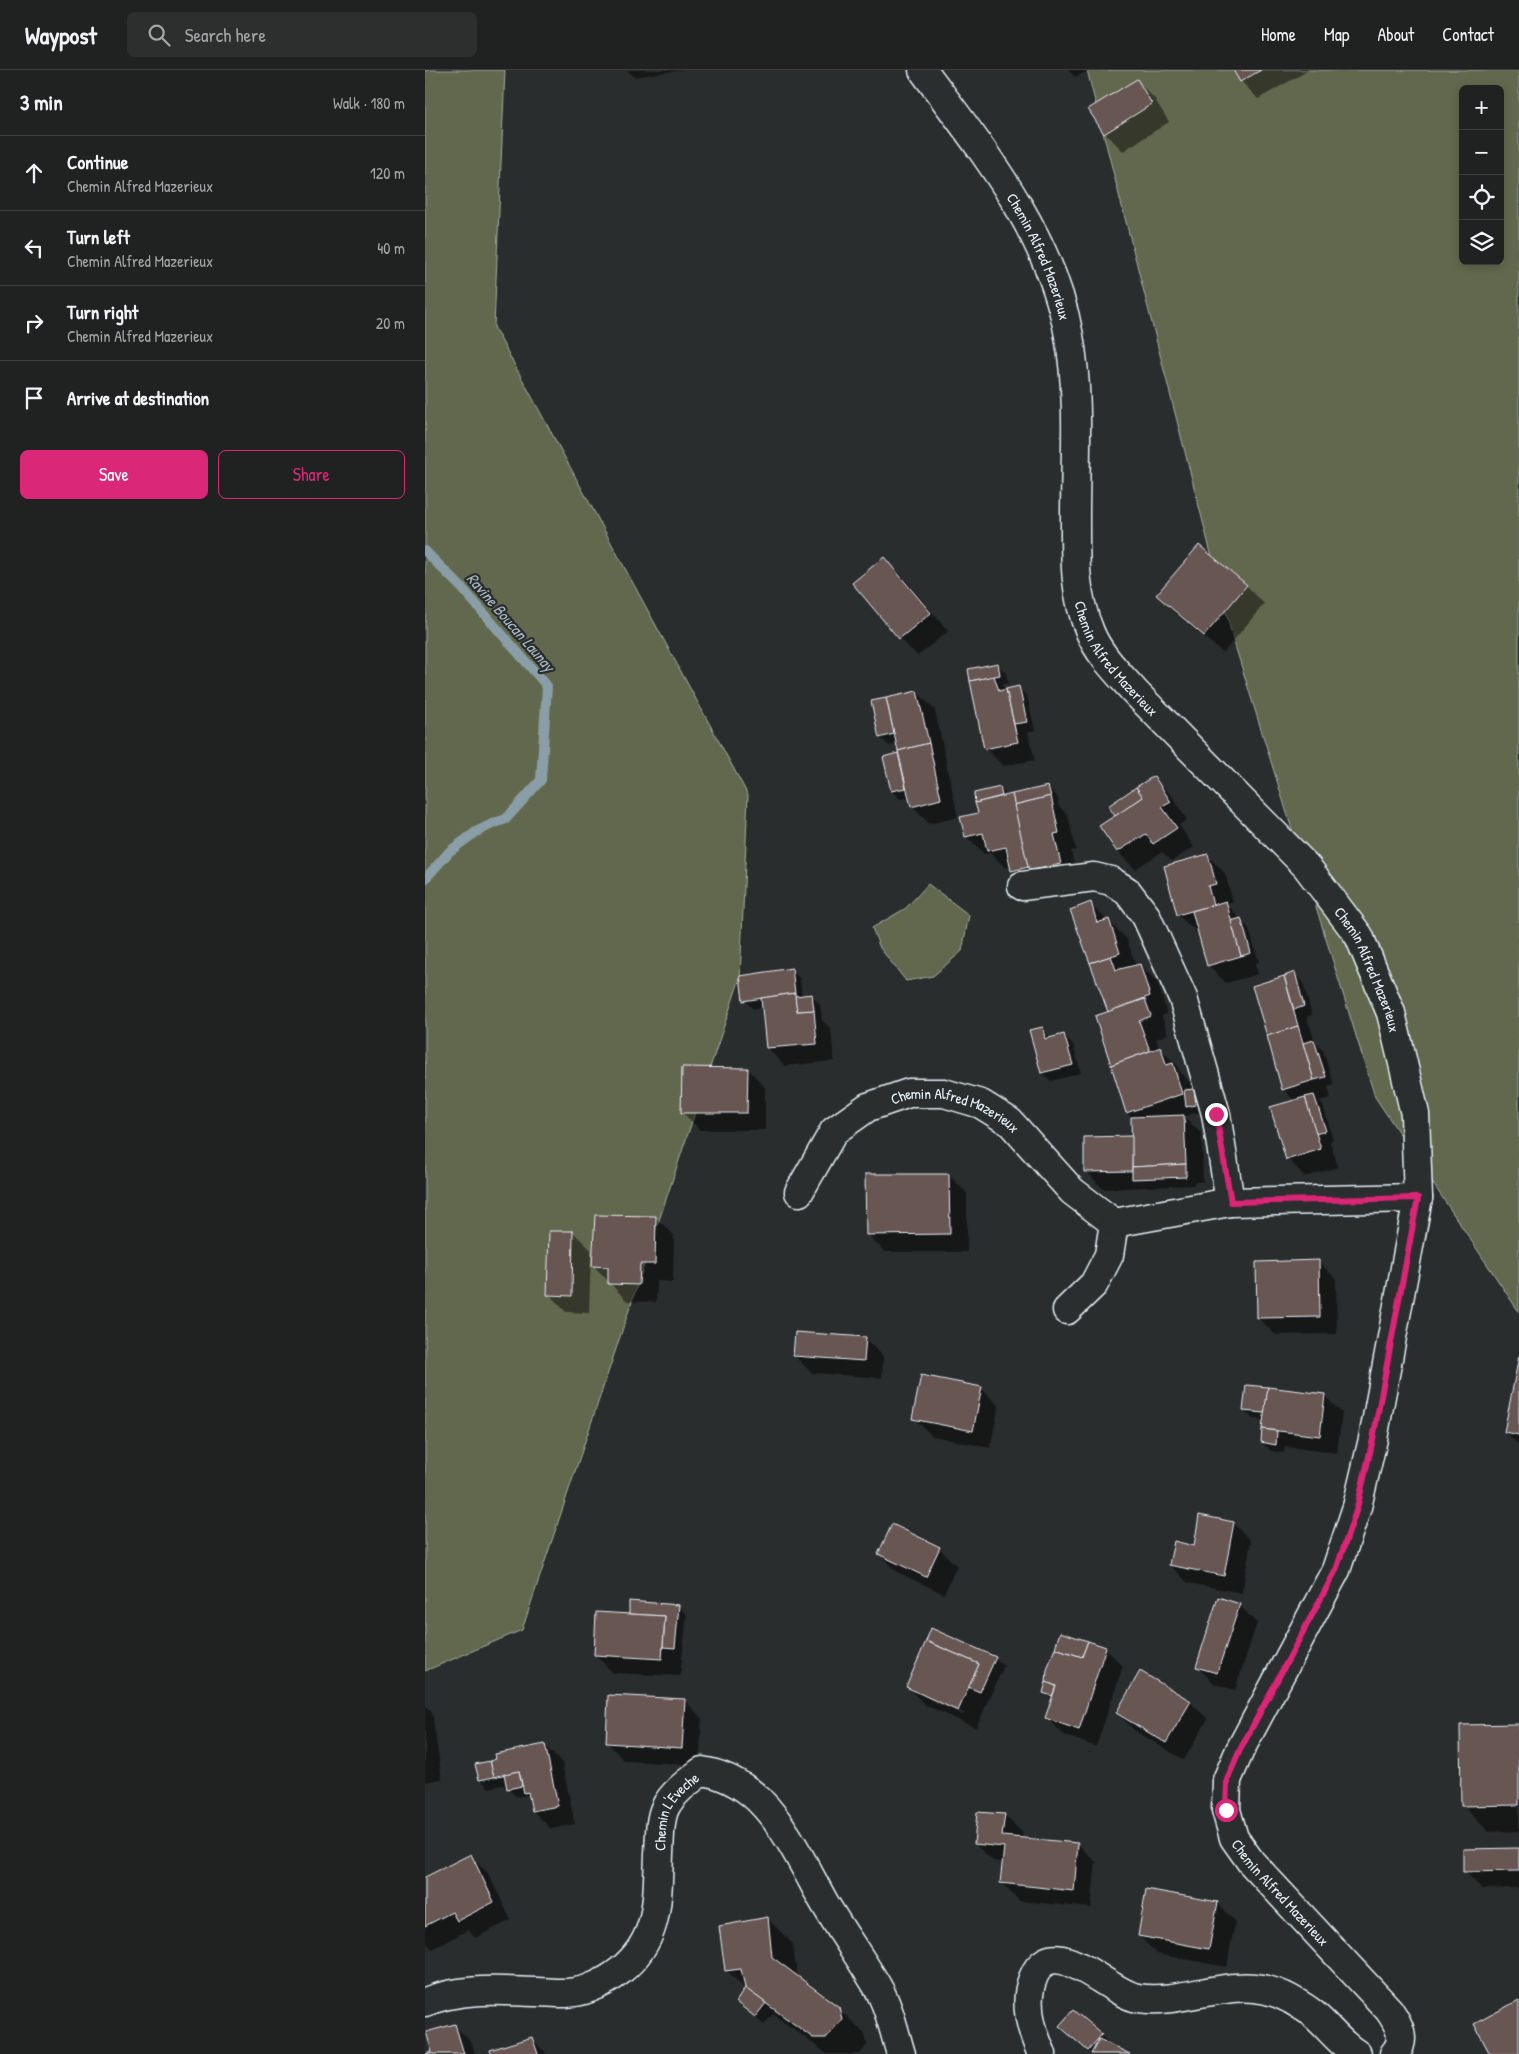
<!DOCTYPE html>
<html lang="en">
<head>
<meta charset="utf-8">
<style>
	body { margin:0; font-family:"Patrick Hand",sans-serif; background:#2d2f2f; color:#f1f3f6 }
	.controls { position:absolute; right:15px; top:15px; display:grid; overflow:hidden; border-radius:8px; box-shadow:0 2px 8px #0003 }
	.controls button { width:45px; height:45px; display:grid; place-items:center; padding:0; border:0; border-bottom:1px solid #3d3f40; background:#202222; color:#f1f3f6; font:25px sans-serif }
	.stop { position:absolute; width:15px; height:15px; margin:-11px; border:4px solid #db2777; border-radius:50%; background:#fff }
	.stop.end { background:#db2777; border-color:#fff; box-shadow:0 1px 5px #0008 }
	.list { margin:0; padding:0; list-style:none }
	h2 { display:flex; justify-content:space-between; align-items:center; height:65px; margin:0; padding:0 20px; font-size:21px }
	h2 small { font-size:16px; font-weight:400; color:#a2a4a5 }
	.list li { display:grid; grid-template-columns:32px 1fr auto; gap:15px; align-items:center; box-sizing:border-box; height:75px; padding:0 20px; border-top:1px solid #3d3f40 }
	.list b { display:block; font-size:19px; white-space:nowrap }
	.list p { margin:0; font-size:16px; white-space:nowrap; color:#a2a4a5 }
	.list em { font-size:16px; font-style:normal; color:#a2a4a5 }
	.actions { display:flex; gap:10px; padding:15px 20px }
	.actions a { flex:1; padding:11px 0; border:1px solid #db2777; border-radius:8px; text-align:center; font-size:18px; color:#db2777 }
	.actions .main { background:#db2777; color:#fff }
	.icon { flex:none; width:28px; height:28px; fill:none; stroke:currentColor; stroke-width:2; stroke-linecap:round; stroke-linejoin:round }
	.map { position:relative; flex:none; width:1094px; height:1984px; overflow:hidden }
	header { display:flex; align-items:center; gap:30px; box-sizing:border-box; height:70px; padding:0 25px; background:#202222; border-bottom:1px solid #3d3f40 }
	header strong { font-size:24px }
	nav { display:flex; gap:28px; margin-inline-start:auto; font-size:18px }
	.search { width:350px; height:45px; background:#2d2f2f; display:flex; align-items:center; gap:12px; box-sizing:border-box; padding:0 18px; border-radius:8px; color:#a2a4a5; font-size:19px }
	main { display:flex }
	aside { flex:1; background:#202222 }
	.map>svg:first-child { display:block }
	.green { fill:#62684e; stroke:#a5aca3; fill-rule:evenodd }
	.shadow { fill:#0007; fill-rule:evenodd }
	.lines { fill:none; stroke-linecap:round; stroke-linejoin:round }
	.stream { stroke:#899ea6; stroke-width:10 }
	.building { fill:#685653; stroke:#e8f1f8 }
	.minor-casing { stroke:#e8f1f8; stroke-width:31 }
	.minor { stroke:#2a2d2e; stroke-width:28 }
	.route { stroke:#db2777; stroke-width:6 }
	.labels { text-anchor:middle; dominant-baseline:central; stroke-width:4.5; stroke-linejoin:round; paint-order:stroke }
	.street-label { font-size:15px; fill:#e8f1f8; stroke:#2a2d2e }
	.water-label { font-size:16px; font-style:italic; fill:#a9b9c1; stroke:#2a2d2e }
</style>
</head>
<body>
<header>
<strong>Waypost</strong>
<div class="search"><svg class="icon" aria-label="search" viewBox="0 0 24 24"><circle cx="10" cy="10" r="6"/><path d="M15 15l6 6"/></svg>Search here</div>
<nav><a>Home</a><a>Map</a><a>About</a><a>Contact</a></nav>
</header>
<main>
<aside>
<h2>3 min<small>Walk · 180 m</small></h2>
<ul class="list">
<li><svg class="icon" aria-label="ahead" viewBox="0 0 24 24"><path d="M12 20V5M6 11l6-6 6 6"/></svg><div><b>Continue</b><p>Chemin Alfred Mazerieux</p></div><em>120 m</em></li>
<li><svg class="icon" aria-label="left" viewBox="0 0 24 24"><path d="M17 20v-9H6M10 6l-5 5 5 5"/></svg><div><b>Turn left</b><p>Chemin Alfred Mazerieux</p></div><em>40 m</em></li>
<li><svg class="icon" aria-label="right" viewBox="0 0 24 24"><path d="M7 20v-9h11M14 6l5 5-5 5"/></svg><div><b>Turn right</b><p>Chemin Alfred Mazerieux</p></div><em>20 m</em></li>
<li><svg class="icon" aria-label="arrive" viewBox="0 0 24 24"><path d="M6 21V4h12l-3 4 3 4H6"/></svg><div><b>Arrive at destination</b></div></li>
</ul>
<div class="actions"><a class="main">Save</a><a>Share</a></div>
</aside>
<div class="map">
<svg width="1094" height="1984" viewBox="0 0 1094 1984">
	<rect width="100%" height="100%" fill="#2a2d2e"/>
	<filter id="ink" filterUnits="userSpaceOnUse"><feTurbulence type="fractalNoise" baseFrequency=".02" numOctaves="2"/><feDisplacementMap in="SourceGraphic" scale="10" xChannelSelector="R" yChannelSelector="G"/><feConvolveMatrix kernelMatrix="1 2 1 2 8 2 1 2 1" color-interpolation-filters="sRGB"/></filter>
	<g filter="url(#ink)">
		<g class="green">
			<polygon points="0,0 80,0 69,257 323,725 315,908 97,1560 0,1601"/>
			<path d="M662 0H1094V1242L950 1027 808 569ZM1038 19H1075V191H1038Z"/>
			<polygon points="503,814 544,845 537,881 508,906 481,911 455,878 447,858 481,838"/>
		</g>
		<g class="shadow">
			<polygon points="202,0 257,0 209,7"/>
			<polygon points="643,0 666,0 650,7"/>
			<polygon points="809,0 884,0 833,29 816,11"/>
			<polygon points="712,11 729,28 744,52 698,81 680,63 665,39"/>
			<polygon points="774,476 822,516 839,534 798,583 750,543 733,525"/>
			<polygon points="459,489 477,506 523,561 493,586 475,569 429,513"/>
			<polygon points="572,594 581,603 583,613 576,615 582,620 593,618 602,626 610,660 603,662 610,690 578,696 560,678 544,600"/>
			<polygon points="492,622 510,640 533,747 504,754 487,736 485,728 475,729 467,721 473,685 476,687 473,674 464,676 455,667 461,629"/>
			<polygon points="729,708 747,726 762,750 754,755 769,777 747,791 737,782 710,799 693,782 676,756 692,746"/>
			<polygon points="623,717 632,726 634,734 632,734 643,745 651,780 646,781 653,812 605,818 587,800 586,797 581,798 565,783 559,784 541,766 554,744 551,732 574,718 583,726"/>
			<polygon points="782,785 800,803 808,832 801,833 824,859 834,892 830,893 833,904 801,913 783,895 774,862 771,862 753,845"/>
			<polygon points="665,834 702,869 711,896 715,895 733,913 742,944 737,946 743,964 731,969 735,979 753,996 755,1002 765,1013 767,1020 777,1029 779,1043 769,1043 759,1047 777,1064 778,1112 769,1112 769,1115 678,1119 661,1101 708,1067 708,1048 702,1043"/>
			<polygon points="366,900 375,909 377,927 387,926 395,934 397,950 406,959 409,991 360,996 342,978 338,937 328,939 320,930"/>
			<polygon points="869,904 878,912 887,945 882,947 890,972 898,980 909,1015 903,1017 906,1028 894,1031 898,1035 908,1070 905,1071 913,1097 880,1107 863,1089 870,1031 858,1019 829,917"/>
			<polygon points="617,959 626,969 639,965 648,974 656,1003 626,1011 617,1003 606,961"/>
			<polygon points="323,999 340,1017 340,1060 275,1060 257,1042"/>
			<polygon points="524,1105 542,1123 542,1182 460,1182 442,1164"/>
			<polygon points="231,1148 249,1165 248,1212 232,1211 231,1232 202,1231 169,1196"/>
			<polygon points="148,1162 166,1180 164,1243 141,1242 124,1224"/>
			<polygon points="893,1191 911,1209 912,1264 851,1265 833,1248"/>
			<polygon points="440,1268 458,1286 457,1308 387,1303 369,1286"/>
			<polygon points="1094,1292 1094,1375 1080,1362"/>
			<polygon points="556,1318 574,1336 565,1378 507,1366 489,1348"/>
			<polygon points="899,1325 917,1343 912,1383 860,1377 859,1383 846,1381 837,1372 840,1350 828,1349 819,1340"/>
			<polygon points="809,1454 826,1471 817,1523 763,1513 745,1495"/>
			<polygon points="467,1456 514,1478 532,1496 519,1524 472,1502 454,1484"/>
			<polygon points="814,1535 832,1553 810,1620 790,1614 772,1597"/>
			<polygon points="253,1536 262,1545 255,1606 188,1603 170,1585 205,1545"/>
			<polygon points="636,1563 681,1579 698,1596 671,1677 639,1665 621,1647 627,1630 620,1623"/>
			<path d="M570 1588 579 1596 551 1658 500 1635 482 1617ZM502 1626 539 1643 538 1645 502 1628Z"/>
			<polygon points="259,1630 277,1648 274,1695 200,1691 182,1673"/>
			<polygon points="765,1632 783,1649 759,1690 710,1661 692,1643"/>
			<polygon points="0,1635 7,1642 17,1709 0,1712"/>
			<polygon points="1094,1655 1094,1761 1064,1762 1038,1736"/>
			<polygon points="119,1675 137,1693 150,1754 126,1759 108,1741 103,1725 92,1727 78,1715 64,1718 55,1709"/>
			<polygon points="553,1743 580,1746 598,1763 597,1769 653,1774 671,1792 666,1838 594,1831 577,1813 579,1793 568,1791 550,1774"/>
			<polygon points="1094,1779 1094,1818 1057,1819 1040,1802"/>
			<polygon points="45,1786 63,1803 86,1850 50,1868 43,1860 7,1879 0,1871 0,1809"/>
			<polygon points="792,1833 810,1851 802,1897 732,1884 714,1866"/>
			<polygon points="342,1848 368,1874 372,1907 413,1938 440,1964 442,1975 435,1984 402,1984 348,1944 339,1955 312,1932 320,1919 301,1900"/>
			<polygon points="648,1941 676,1965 685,1974 684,1975 702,1984 667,1984 645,1964"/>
			<polygon points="29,1955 47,1973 50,1984 3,1984 8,1982"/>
			<polygon points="106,1968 122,1984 68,1984"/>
		</g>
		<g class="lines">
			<polyline class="stream" points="0,481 37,518 122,616 116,710 81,749 67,754 51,762 25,781 0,809"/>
		</g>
		<g class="building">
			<polygon points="808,0 836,0 815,12"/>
			<polygon points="712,9 727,34 679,64 663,39"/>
			<polygon points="774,475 822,515 779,566 731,525"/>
			<polygon points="459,487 506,543 474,569 427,513"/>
			<polygon points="573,593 575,605 545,611 543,599"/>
			<polygon points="569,606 574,621 581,619 593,672 559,679 545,611"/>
			<polygon points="594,616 602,652 589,654 581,619"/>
			<polygon points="492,621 504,673 473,681 461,628"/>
			<polygon points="461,628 469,664 454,668 446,631"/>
			<polygon points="504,673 516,729 486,737 473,681"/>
			<polygon points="473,683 481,718 466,721 458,687"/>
			<polygon points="729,706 746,732 737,737 752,758 728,774 721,764 692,782 674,756 718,727 711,717"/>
			<polygon points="623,716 626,726 589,735 587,724"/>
			<polygon points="575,717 577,726 550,733 549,723"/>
			<polygon points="711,717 718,727 690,746 683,736"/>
			<polygon points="587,724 604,797 586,801 581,777 562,781 558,763 540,767 535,747 553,743 550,733"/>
			<polygon points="626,726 634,763 629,764 636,794 604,801 589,735"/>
			<polygon points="783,784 791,814 783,816 788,835 752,845 739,796"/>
			<polygon points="801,831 816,886 782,896 767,841"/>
			<polygon points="666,832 672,853 684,849 695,883 665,893 645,840"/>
			<polygon points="816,848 826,883 816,886 806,851"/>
			<polygon points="686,886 691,900 715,894 725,926 683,942 665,893"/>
			<polygon points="367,898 370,923 318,931 315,906"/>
			<polygon points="870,902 879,936 869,940 859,906"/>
			<polygon points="859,906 873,956 842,966 827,916"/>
			<polygon points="370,923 372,941 389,940 392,974 341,978 336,928"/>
			<polygon points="387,924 389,940 372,941 370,926"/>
			<polygon points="720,929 726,946 714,951 725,981 686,995 670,946"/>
			<polygon points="873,956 889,1010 857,1020 842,966"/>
			<polygon points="618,957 620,969 639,964 648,995 616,1003 604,960"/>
			<polygon points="889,970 901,1007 889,1010 878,973"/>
			<polygon points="736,977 741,995 748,993 757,1024 701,1043 686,995"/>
			<polygon points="257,997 323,998 322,1043 256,1043"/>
			<polygon points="769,1019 771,1035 761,1037 759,1020"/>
			<polygon points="889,1025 901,1061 890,1064 880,1027"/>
			<polygon points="880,1027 896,1079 861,1090 845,1037"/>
			<polygon points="759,1045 761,1094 707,1097 706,1047"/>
			<polygon points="707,1066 707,1101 659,1102 659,1067"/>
			<polygon points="761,1094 761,1107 707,1109 707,1097"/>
			<polygon points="440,1104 524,1104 525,1164 441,1165"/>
			<polygon points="170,1145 231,1146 230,1194 215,1194 214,1215 183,1214 183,1197 167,1196"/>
			<polygon points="124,1161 148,1161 147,1226 122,1225"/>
			<polygon points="894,1190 895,1247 832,1248 831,1192"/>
			<polygon points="370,1262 441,1267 439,1291 368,1286"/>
			<polygon points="1094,1286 1094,1365 1079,1362"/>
			<polygon points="496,1305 557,1317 548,1361 487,1349"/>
			<polygon points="821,1315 843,1317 840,1343 818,1341"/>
			<polygon points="843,1317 900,1324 895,1366 837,1359"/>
			<polygon points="837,1359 852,1361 851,1375 836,1372"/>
			<polygon points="774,1445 809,1452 799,1506 744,1495 749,1471 769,1476"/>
			<polygon points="467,1454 515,1477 501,1507 453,1484"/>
			<polygon points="793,1527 815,1534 792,1603 771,1597"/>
			<polygon points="204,1531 254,1535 250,1578 238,1577 240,1546 204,1544"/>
			<polygon points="171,1542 240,1546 237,1589 169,1585"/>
			<polygon points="506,1558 571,1587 555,1622 543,1617 554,1594 501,1571"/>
			<polygon points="635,1562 663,1571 657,1587 630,1578"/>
			<polygon points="501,1571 554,1594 533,1641 481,1617"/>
			<polygon points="663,1571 681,1577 654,1660 620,1648 631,1616 621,1612 622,1600 630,1578 657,1587"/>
			<polygon points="715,1601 766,1631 741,1673 691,1643"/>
			<polygon points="621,1612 631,1616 627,1626 618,1623"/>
			<polygon points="183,1625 260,1629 257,1678 181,1673"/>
			<polygon points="1094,1654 1094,1735 1036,1736 1035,1655"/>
			<polygon points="120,1674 133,1736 107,1741 103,1722 99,1723 94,1701 69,1707 65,1691 71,1689 70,1684"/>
			<polygon points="65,1691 69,1707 54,1710 50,1694"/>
			<polygon points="94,1701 97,1716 82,1719 79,1704"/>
			<polygon points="552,1742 580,1744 577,1766 653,1773 649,1821 575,1813 579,1777 549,1774"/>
			<polygon points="1094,1778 1094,1801 1038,1802 1038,1779"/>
			<polygon points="46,1784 69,1832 32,1851 27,1842 0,1856 0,1807"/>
			<polygon points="721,1819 793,1832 784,1879 713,1866"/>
			<polygon points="343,1847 347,1887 414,1937 417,1949 401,1968 388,1968 320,1918 316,1899 300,1901 294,1856"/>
			<polygon points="320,1918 341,1933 330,1947 311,1932"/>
			<polygon points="1094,1930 1094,1984 1065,1984 1049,1954"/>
			<polygon points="648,1940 677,1964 663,1981 634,1956"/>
			<polygon points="30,1954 39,1984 0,1984 7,1982 1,1962"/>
			<polygon points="107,1967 113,1984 66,1984 65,1980"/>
			<polygon points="674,1969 705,1984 666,1984"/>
		</g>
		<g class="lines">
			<defs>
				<g id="minor">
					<path id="s1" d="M498 0C558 81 626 164 644 266 655 325 650 387 650 447 650 487 649 525 665 562 674 585 694 604 710 622L882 797 934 866 966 943 990 1044 993 1128 948 1369 932 1437 911 1500 815 1680 802 1710 801 1740 809 1768 826 1792 964 1940C973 1953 983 1970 969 1984"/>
					<polyline points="597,816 669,807 686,811 702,821 721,846 758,928 791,1044 805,1132"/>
					<path id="s2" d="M374 1122 409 1061 443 1037 484 1023H519L556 1034 585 1052 647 1121 689 1153 684 1185 669 1214 642 1240"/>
					<polyline points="689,1153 805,1132 993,1128"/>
					<path id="s3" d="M0 1932C37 1917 74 1921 113 1922 130 1923 148 1925 165 1918 176 1914 186 1908 195 1901 235 1869 232 1831 234 1784 235 1770 234 1751 240 1738 247 1723 264 1711 277 1701 298 1704 318 1715 334 1730 362 1758 380 1798 399 1832 416 1861 435 1887 452 1916 464 1936 469 1961 476 1984"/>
					<path d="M617 1984C606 1960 598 1933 608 1908 627 1858 682 1923 713 1928 764 1936 813 1900 865 1929 872 1933 881 1938 887 1943 903 1956 914 1973 932 1984"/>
				</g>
			</defs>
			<use href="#minor" class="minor-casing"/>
			<use href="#minor" class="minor"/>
		</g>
	</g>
	<g class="lines" filter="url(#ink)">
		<polyline class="route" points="791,1044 806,1132 993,1128 948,1369 932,1438 911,1500 815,1680 802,1710 801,1740"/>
	</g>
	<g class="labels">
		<g class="street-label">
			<text stroke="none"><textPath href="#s1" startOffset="221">Chemin Alfred Mazerieux</textPath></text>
			<text stroke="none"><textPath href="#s1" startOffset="641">Chemin Alfred Mazerieux</textPath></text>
			<text stroke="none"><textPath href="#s1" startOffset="1046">Chemin Alfred Mazerieux</textPath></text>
			<text stroke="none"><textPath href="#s2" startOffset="205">Chemin Alfred Mazerieux</textPath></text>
			<text stroke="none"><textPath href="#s3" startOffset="378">Chemin L'Eveche</textPath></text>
			<text stroke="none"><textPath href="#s1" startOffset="2032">Chemin Alfred Mazerieux</textPath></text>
		</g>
		<g class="water-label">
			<text transform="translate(86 552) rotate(49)">Ravine Boucan Launay</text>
		</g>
	</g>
</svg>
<div class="controls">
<button>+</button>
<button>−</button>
<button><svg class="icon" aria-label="locate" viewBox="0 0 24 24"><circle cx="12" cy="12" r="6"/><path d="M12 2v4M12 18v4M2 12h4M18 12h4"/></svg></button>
<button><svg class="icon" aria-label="layers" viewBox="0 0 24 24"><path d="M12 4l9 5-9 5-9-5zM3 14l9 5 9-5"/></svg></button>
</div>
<div class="stop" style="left:801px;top:1740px"></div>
<div class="stop end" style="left:791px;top:1044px"></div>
</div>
</main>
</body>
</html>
